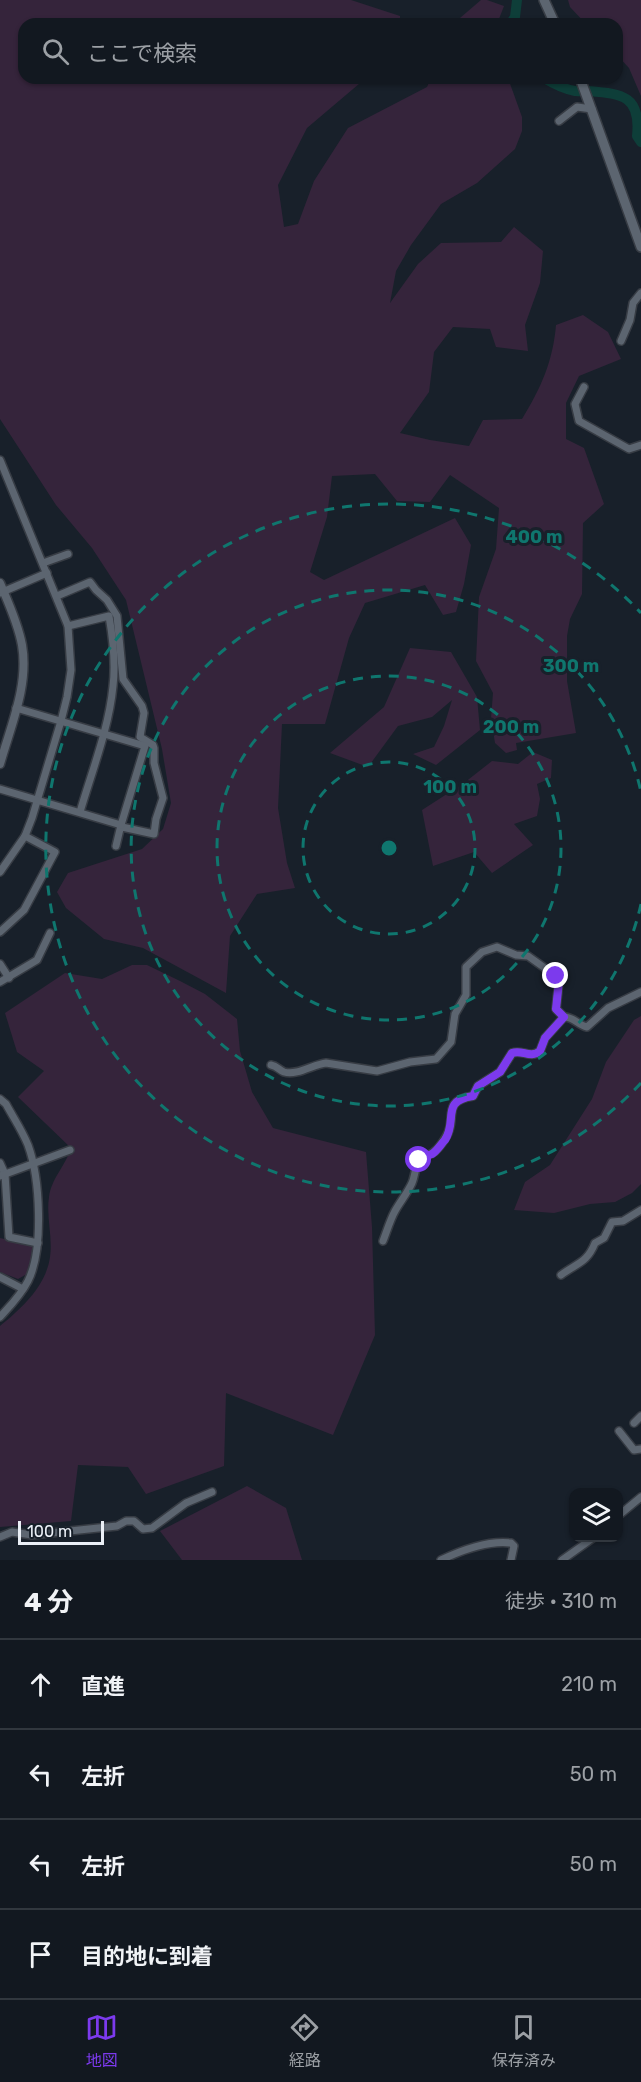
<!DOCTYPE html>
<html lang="ja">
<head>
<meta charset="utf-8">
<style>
	body { margin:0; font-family:Rubik,"Noto Sans JP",sans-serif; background:#1b2129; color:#f1f3f6 }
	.controls { position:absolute; right:18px; bottom:18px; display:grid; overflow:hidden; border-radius:12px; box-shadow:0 2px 4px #0004 }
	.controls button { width:54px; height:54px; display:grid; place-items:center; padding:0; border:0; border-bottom:2px solid #31373e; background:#121820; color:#f1f3f6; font:30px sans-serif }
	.scale { position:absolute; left:18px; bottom:15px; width:86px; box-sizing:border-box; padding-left:6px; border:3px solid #eaeff6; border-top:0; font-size:16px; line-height:21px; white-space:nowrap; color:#eaeff6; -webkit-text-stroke:4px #18202a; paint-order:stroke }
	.stop { position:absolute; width:18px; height:18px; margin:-14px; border:4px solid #7c3aed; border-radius:50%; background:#fff }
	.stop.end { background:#7c3aed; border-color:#fff; box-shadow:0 2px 6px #0008 }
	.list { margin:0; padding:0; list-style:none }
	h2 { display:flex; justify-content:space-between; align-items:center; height:78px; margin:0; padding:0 24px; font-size:26px }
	h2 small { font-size:20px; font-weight:400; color:#9ca0a5 }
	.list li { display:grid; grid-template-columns:39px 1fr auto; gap:18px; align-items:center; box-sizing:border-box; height:90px; padding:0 24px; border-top:2px solid #31373e }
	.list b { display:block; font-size:22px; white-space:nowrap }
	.list em { font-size:20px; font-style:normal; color:#9ca0a5 }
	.icon { flex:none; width:33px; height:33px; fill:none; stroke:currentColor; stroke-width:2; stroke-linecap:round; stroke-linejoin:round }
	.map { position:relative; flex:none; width:641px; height:1560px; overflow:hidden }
	.search { position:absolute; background:#121820; box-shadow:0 2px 4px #0004; left:18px; right:18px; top:18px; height:66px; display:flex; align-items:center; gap:15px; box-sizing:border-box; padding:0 21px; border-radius:18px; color:#9ca0a5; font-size:22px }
	.sheet { height:438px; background:#121820 }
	nav { display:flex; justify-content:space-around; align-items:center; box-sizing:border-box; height:84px; border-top:2px solid #31373e; background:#121820; font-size:16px; color:#9ca0a5 }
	nav a { display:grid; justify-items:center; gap:3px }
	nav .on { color:#7c3aed }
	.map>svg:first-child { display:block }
	.green { fill:#35243b }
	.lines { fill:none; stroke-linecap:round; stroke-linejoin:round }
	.river { stroke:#0e3e39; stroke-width:10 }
	.minor-casing { stroke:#373c44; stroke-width:10 }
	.tertiary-casing { stroke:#373c44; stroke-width:11 }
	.secondary-casing { stroke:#373c44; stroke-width:12 }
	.minor { stroke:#5c6570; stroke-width:7 }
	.tertiary { stroke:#5c6570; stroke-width:8 }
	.secondary { stroke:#5c6570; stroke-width:9 }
	.route { stroke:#7c3aed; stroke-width:8 }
	.ring { fill:none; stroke:#0f766e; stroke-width:3; stroke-dasharray:10 8 }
	.centre { fill:#0f766e; stroke:#18202a; stroke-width:3 }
	.ring-label { font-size:18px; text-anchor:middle; font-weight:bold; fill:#0f766e; stroke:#18202a; stroke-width:6; stroke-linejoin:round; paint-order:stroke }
</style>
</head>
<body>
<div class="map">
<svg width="641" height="1560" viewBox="0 0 641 1560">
	<rect width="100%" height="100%" fill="#18202a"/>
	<g class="green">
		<path d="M0 0H351L400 16V24H24V78H366L307 128 278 185 284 227 298 224 314 181 348 128 427 87 431 78H508L522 117V131L515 149 477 183 441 204 411 245 396 271 390 303 418 264 441 243 501 242 514 227 543 251 540 283 525 325 528 351 496 347 490 329 453 327 434 352 429 392 400 433 430 440 469 446 483 420 522 419C541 388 553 361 556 325L583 315 608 332 621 359 579 376 566 403V439L584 448 604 504 583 523 582 594 570 619 567 636V681L576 733 516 743 517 750 506 753 495 743 491 718 493 693 476 661 479 597 496 549 499 508 450 475 430 502 397 501 375 474 332 476 327 517 310 572 324 580 455 518 471 545 464 584 456 612 443 615 425 585 365 603 349 638 325 724H282L278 808 287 863 295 888 257 894 230 936 226 993 143 948 104 939 66 908 57 892 68 873 142 849 163 829 171 803 162 749 126 600 92 548 56 505 0 419Z"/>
		<polygon points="481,0 487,0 504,6 497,24 457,24 460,18"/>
		<polygon points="568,0 641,0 641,96 629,68 617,55 617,24 586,24 570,7"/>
		<polygon points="410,648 451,652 477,697 480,730 436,765 413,754 434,747 444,726 452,700 432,717 398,726 368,767 330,753 384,707"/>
		<polygon points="533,752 552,760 551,778 537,784 540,799 537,816 514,824 533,845 492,873 474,852 433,866 422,810 464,783 492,761 518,764"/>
		<path d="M132 965H147L180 981 205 994 237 1019 240 1051 252 1092 273 1128 366 1152 372 1227 375 1335 333 1435 226 1393 224 1466 146 1494 128 1467 78 1465 71 1521 0 1527V1326C22 1308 46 1286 50 1257 53 1238 46 1217 49 1197 51 1179 66 1165 71 1148L18 1097 44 1071 17 1052 5 1013 65 973 102 979Z"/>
		<polygon points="641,1016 641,1184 632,1193 615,1202 590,1204 554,1213 514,1210 525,1182 550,1165 592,1099 606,1062 634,1020"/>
		<polygon points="0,1238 35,1246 27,1274 18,1279 0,1272"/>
		<polygon points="247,1486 286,1508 302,1560 182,1560 160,1531"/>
	</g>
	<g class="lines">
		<g class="river">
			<polyline points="510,24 515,17 517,0"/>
			<path d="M544 78C554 84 563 89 575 91 579 92 584 90 589 91 623 94 641 96 637 136L641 142"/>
		</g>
		<defs>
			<g id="minor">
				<polyline points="559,121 577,107 592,109"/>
				<polyline points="621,341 630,320 633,303 641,293"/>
				<polyline points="584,387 575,404 579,421 629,449 641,445"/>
				<polyline points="0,460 68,626 71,670 67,697 61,721 32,818 25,836 0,872"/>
				<polyline points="43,563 68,554"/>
				<polyline points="0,593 47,573"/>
				<polyline points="57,596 90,582 96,590 107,600 117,616 123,679 142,706 144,713 140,737 153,745 154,748 154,763 163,798 156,819 154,834 122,827 121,825 116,846"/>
				<path d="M68 626 109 616C113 639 116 662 113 686 109 728 92 771 80 812"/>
				<polyline points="0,789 121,825 145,746 16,708"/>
				<polyline points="0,932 24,910 55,852 25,836"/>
				<polyline points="0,964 9,978"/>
				<polyline points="0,982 37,960 50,933"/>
				<path d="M271 1065C277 1066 279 1070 284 1072 297 1076 314 1064 326 1063L377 1071 410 1062 436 1059 451 1042 455 1014 466 995V967L482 952 497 947 516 955 528 956 556 976 559 981 556 1009 564 1017"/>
				<path d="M0 1099 6 1104C13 1117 22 1130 28 1145 40 1178 44 1249 28 1281 21 1295 10 1306 0 1317"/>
				<polyline points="0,1163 5,1174 9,1237 38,1243"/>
				<polyline points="0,1176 70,1150"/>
				<path d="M383 1241C387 1231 390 1220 395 1211 400 1202 408 1192 412 1183 415 1176 415 1167 419 1161 422 1155 430 1156 434 1152 439 1148 443 1142 446 1137 458 1119 440 1101 473 1096L478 1086 500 1072 512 1053C522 1049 530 1059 540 1051L545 1038 564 1017C574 1017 578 1025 587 1027L608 1008 641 992"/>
				<path d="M561 1275C577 1263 587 1263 595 1243L604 1238 612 1222 623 1221 641 1210"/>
				<polyline points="0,1277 23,1289"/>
				<polyline points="634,1423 641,1416"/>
				<polyline points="619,1431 634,1450 641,1449"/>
				<polyline points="618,1516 641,1497"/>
				<polyline points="0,1537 12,1532 32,1535 117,1526 126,1521 134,1521 143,1529 152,1528 186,1503 212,1492"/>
				<path d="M441 1560C462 1550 488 1540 511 1543L514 1546 511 1560"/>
				<polyline points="562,1560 593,1538"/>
			</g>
			<path id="tertiary" d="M0 583C8 602 18 623 22 645 29 685 11 725 0 764"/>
			<g id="secondary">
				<polyline points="544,0 555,24"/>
				<polyline points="580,78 641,247"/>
			</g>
		</defs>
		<use href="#minor" class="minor-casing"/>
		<use href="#tertiary" class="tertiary-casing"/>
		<use href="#secondary" class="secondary-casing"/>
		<use href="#minor" class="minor"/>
		<use href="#tertiary" class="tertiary"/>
		<use href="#secondary" class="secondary"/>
	</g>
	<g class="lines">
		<path class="route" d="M419 1160C423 1156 426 1156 432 1154 437 1151 441 1144 445 1140 458 1120 440 1101 473 1096L478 1086 500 1072 512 1053C522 1049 530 1059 540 1051L545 1038 564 1017 556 1009 559 981 556 976"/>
	</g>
	<g class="ring">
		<circle cx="389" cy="848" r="86"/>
		<circle cx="389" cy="848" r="172"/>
		<path d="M641 904A258 258 0 1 1 641 792"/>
		<path d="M641 1083A344 344 0 1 1 641 613"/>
	</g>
	<circle cx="389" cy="848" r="9" class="centre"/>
	<g class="ring-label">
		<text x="534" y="543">400 m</text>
		<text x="571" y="672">300 m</text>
		<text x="511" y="733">200 m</text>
		<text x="450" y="793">100 m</text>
	</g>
</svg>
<div class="controls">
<button><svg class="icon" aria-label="layers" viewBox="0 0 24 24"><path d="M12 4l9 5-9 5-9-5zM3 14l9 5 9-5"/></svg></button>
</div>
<div class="scale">100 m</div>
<div class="stop" style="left:419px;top:1160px"></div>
<div class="stop end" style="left:556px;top:976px"></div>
<div class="search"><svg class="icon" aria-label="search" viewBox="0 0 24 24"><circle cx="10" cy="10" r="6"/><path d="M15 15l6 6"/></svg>ここで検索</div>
</div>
<section class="sheet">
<h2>4 分<small>徒歩 · 310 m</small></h2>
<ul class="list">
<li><svg class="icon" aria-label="ahead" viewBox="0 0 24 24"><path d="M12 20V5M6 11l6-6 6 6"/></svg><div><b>直進</b></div><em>210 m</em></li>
<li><svg class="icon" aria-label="left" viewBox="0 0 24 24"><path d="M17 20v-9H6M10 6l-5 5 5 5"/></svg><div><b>左折</b></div><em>50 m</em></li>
<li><svg class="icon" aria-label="left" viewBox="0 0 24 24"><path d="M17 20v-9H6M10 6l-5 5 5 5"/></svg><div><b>左折</b></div><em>50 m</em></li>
<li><svg class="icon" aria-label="arrive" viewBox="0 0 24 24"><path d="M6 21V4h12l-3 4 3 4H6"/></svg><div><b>目的地に到着</b></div></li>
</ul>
</section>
<nav>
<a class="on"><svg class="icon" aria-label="map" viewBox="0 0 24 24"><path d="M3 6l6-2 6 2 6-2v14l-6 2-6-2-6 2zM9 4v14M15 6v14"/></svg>地図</a>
<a><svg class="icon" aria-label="directions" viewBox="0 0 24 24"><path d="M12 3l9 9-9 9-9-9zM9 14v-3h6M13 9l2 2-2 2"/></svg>経路</a>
<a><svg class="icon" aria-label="saved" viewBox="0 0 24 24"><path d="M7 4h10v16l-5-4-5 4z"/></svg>保存済み</a>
</nav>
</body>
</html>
